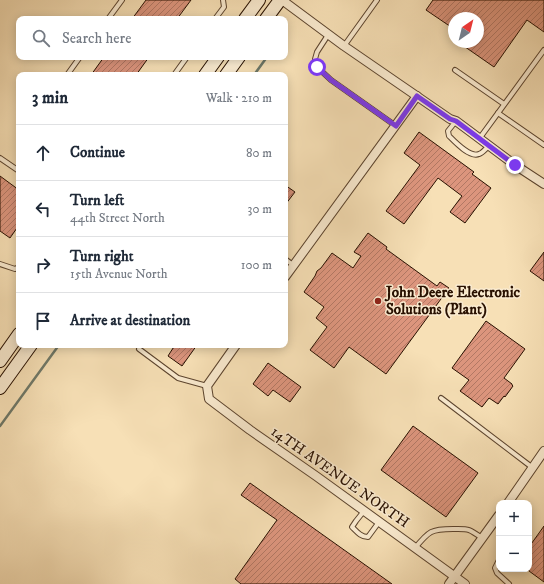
<!DOCTYPE html>
<html lang="en">
<head>
<meta charset="utf-8">
<style>
	body { margin:0; font-family:"IM FELL DW Pica",serif; background:#f2f2f3; color:#1f2937 }
	.controls { position:absolute; right:12px; bottom:12px; display:grid; overflow:hidden; border-radius:8px; box-shadow:0 2px 10px #0003 }
	.controls button { width:36px; height:36px; display:grid; place-items:center; padding:0; border:0; border-bottom:1px solid #e0e1e3; background:#fff; color:#1f2937; font:20px sans-serif }
	.compass { position:absolute; left:448px; top:12px; width:36px; height:36px; border-radius:50%; background:#fff; box-shadow:0 2px 10px #0003; rotate:35deg }
	.stop { position:absolute; width:12px; height:12px; margin:-9px; border:3px solid #7c3aed; border-radius:50%; background:#fff }
	.stop.end { background:#7c3aed; border-color:#fff; box-shadow:0 1px 4px #0008 }
	.list { margin:0; padding:0; list-style:none }
	h2 { display:flex; justify-content:space-between; align-items:center; height:52px; margin:0; padding:0 16px; font-size:17px }
	h2 small { font-size:13px; font-weight:400; color:#747a83 }
	.list li { display:grid; grid-template-columns:26px 1fr auto; gap:12px; align-items:center; box-sizing:border-box; height:56px; padding:0 16px; border-top:1px solid #e0e1e3 }
	.list b { display:block; font-size:15px; white-space:nowrap }
	.list p { margin:0; font-size:13px; white-space:nowrap; color:#747a83 }
	.list em { font-size:13px; font-style:normal; color:#747a83 }
	.icon { flex:none; width:22px; height:22px; fill:none; stroke:currentColor; stroke-width:2; stroke-linecap:round; stroke-linejoin:round }
	.map { position:relative; flex:none; width:544px; height:584px; overflow:hidden }
	.search { position:absolute; background:#fff; box-shadow:0 2px 10px #0003; left:16px; top:16px; width:272px; height:44px; display:flex; align-items:center; gap:10px; box-sizing:border-box; padding:0 14px; border-radius:8px; color:#747a83; font-size:15px }
	.panel { position:absolute; background:#fff; box-shadow:0 2px 10px #0003; left:16px; top:72px; width:272px; height:276px; border-radius:8px }
	.map>svg:first-child { display:block }
	.lines { fill:none; stroke-linecap:round; stroke-linejoin:round }
	.stream { stroke:#6e7868; stroke-width:2.5 }
	.building { fill:url(#building-hatch); stroke:#281000 }
	.lane-casing { stroke:#5c442e; stroke-width:6 }
	.street-casing { stroke:#5c442e; stroke-width:10 }
	.secondary-casing { stroke:#281000; stroke-width:14 }
	.lane { stroke:#faebd0; stroke-width:4 }
	.street { stroke:#faebd0; stroke-width:8 }
	.secondary { stroke:#faebd0; stroke-width:12 }
	.route { stroke:#7c3aed; stroke-width:5 }
	.poi-dot { fill:#8f2418; stroke:#faebd0; stroke-width:1.5 }
	.labels { text-anchor:middle; dominant-baseline:central; stroke-width:3; stroke-linejoin:round; paint-order:stroke }
	.poi-label { font-size:15px; font-weight:bold; fill:#281000; stroke:#faebd0; text-anchor:start }
	.street-label { font-size:15px; fill:#281000; stroke:#faebd0 }
</style>
</head>
<body>
<div class="map">
<svg width="544" height="584" viewBox="0 0 544 584">
	<defs>
		<pattern id="building-hatch" width="6" height="6" patternUnits="userSpaceOnUse"><rect width="6" height="6" fill="#dc957d"/><path d="M-1 1l2-2M0 6l6-6M5 7l2-2" fill="none" stroke="#b27864"/></pattern>
	</defs>
	<rect width="100%" height="100%" fill="#f7e0b6"/>
	<filter id="stains"><feTurbulence type="fractalNoise" baseFrequency=".005" numOctaves="4"/><feColorMatrix values="0 0 0 0 .2 0 0 0 0 .09 0 0 0 0 .02 0 0 0 .5 -.17"/></filter>
	<radialGradient id="worn" r=".72"><stop offset=".6" stop-color="#630" stop-opacity="0"/><stop offset="1" stop-color="#630" stop-opacity=".3"/></radialGradient>
	<g class="lines">
		<g class="stream">
			<polyline points="285,32 286,31"/>
			<polyline points="254,75 267,57"/>
			<polyline points="0,426 59,345"/>
		</g>
	</g>
	<g class="building">
		<polygon points="146,0 191,0 177,19 132,19"/>
		<polygon points="433,0 544,0 544,32 527,20 494,67 458,42 478,42 478,18 454,18 454,29 426,10"/>
		<polygon points="104,57 149,57 136,75 91,75"/>
		<polygon points="419,132 474,172 472,174 491,188 465,223 450,212 462,196 438,178 404,224 386,211 420,165 404,153"/>
		<polygon points="0,176 19,190 19,225 10,238 0,231"/>
		<polygon points="285,185 295,192 285,205"/>
		<polygon points="368,233 387,247 386,249 437,286 440,282 449,288 386,374 349,347 334,368 310,350 327,327 316,318 324,307 304,292 315,276 317,271 321,268 332,253 353,268 361,256 354,252"/>
		<polygon points="544,252 544,281 530,271"/>
		<polygon points="486,321 525,349 504,378 512,384 512,385 513,386 505,397 504,396 498,404 489,398 482,407 460,391 469,380 452,368"/>
		<polygon points="175,345 197,345 182,366 168,356"/>
		<polygon points="268,363 301,387 290,402 273,390 268,396 253,384"/>
		<polygon points="413,426 478,473 446,517 381,470"/>
		<polygon points="250,483 392,584 241,584 235,579 277,520 241,495"/>
		<polygon points="544,526 544,582 529,571 529,547"/>
	</g>
	<g class="lines">
		<defs>
			<g id="lane">
				<polyline points="108,19 122,0"/>
				<polyline points="215,19 224,7 223,0"/>
				<polyline points="328,35 317,52 315,59 317,67 331,80 396,126"/>
				<polyline points="344,46 377,0"/>
				<polyline points="455,70 504,104"/>
				<polyline points="67,75 80,57"/>
				<polyline points="174,75 187,57"/>
				<polyline points="498,113 544,145"/>
				<path d="M456 121 448 131 449 136C455 142 470 158 479 154 483 153 486 148 489 146"/>
				<polyline points="479,139 544,50"/>
				<polyline points="0,158 19,171"/>
				<polyline points="285,259 293,265"/>
				<polyline points="0,264 15,269 19,267"/>
				<polyline points="139,349 178,378 207,386"/>
				<polyline points="441,398 533,468"/>
				<path d="M364 511 356 521 352 527C357 532 361 537 368 537L379 522"/>
				<path d="M415 548C429 531 431 529 453 529 469 529 468 528 482 538"/>
				<polyline points="499,560 495,568 497,573 509,584"/>
			</g>
			<g id="street">
				<polyline points="282,0 344,46 450,119 456,121 515,165 544,184"/>
				<polyline points="285,277 417,96"/>
				<polyline points="236,345 207,386 209,399 250,430 316,476 465,584"/>
				<polyline points="508,503 544,451"/>
				<polyline points="449,584 499,515"/>
			</g>
			<g id="secondary">
				<polyline points="245,19 259,0"/>
				<polyline points="266,19 280,0"/>
				<polyline points="205,75 218,57"/>
				<polyline points="226,75 239,57"/>
				<polyline points="0,361 19,334"/>
				<polyline points="0,388 31,345"/>
			</g>
		</defs>
		<use href="#lane" class="lane-casing"/>
		<use href="#street" class="street-casing"/>
		<use href="#secondary" class="secondary-casing"/>
		<use href="#lane" class="lane"/>
		<use href="#street" class="street"/>
		<use href="#secondary" class="secondary"/>
	</g>
	<g class="lines">
		<polyline class="route" points="317,67 331,80 396,126 417,96 450,119 456,121 515,165"/>
	</g>
	<circle class="poi-dot" cx="378" cy="301" r="4"/>
	<g class="labels">
		<g class="poi-label">
			<text x="386" y="292">John Deere Electronic<tspan x="386" dy="17">Solutions (Plant)</tspan></text>
		</g>
		<g class="street-label">
			<text transform="translate(340 477) rotate(35)">14TH AVENUE NORTH</text>
		</g>
	</g>
	<rect width="100%" height="100%" filter="url(#stains)"/>
	<rect width="100%" height="100%" fill="url(#worn)"/>
</svg>
<div class="controls">
<button>+</button>
<button>−</button>
</div>
<svg class="compass" viewBox="-18 -18 36 36"><path d="M0-13l5 13h-10z" fill="#e53935"/><path d="M0 13l5-13h-10z" fill="#747a83"/></svg>
<div class="stop" style="left:317px;top:67px"></div>
<div class="stop end" style="left:515px;top:165px"></div>
<div class="search"><svg class="icon" aria-label="search" viewBox="0 0 24 24"><circle cx="10" cy="10" r="6"/><path d="M15 15l6 6"/></svg>Search here</div>
<section class="panel">
<h2>3 min<small>Walk · 210 m</small></h2>
<ul class="list">
<li><svg class="icon" aria-label="ahead" viewBox="0 0 24 24"><path d="M12 20V5M6 11l6-6 6 6"/></svg><div><b>Continue</b></div><em>80 m</em></li>
<li><svg class="icon" aria-label="left" viewBox="0 0 24 24"><path d="M17 20v-9H6M10 6l-5 5 5 5"/></svg><div><b>Turn left</b><p>44th Street North</p></div><em>30 m</em></li>
<li><svg class="icon" aria-label="right" viewBox="0 0 24 24"><path d="M7 20v-9h11M14 6l5 5-5 5"/></svg><div><b>Turn right</b><p>15th Avenue North</p></div><em>100 m</em></li>
<li><svg class="icon" aria-label="arrive" viewBox="0 0 24 24"><path d="M6 21V4h12l-3 4 3 4H6"/></svg><div><b>Arrive at destination</b></div></li>
</ul>
</section>
</div>
</body>
</html>
